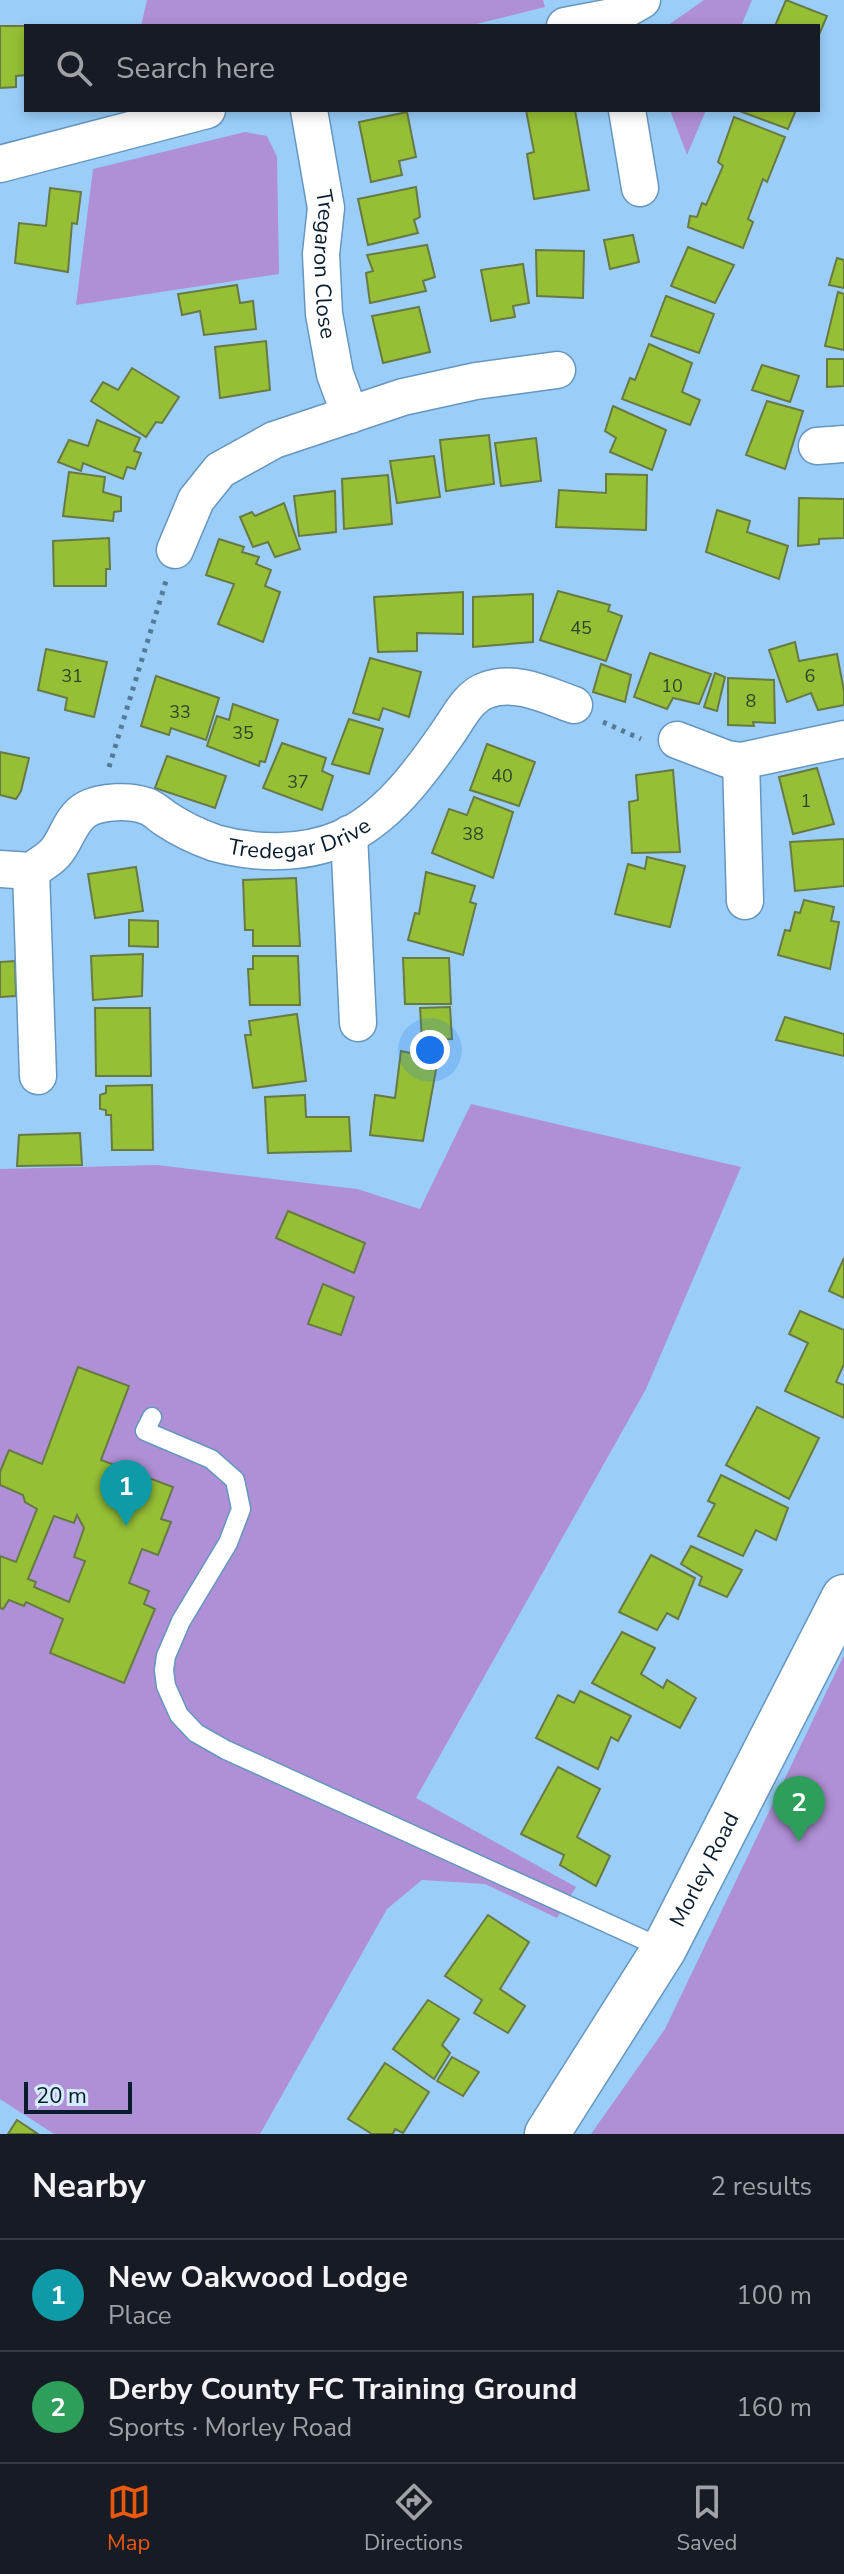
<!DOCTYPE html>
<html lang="en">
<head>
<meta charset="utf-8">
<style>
	body { margin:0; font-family:"Nunito Sans",sans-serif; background:#242831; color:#f1f3f6 }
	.scale { position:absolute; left:24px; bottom:20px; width:108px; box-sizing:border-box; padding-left:8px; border:4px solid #081c2c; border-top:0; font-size:22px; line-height:28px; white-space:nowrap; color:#081c2c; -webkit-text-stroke:6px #d6ebfd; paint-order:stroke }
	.you { position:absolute; left:430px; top:1050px; width:28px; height:28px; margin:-20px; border:6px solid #fff; border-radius:50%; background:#1a73e8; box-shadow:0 0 0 12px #1a73e833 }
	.badge { display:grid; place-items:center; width:52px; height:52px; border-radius:50%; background:#ea580c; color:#fff; font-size:26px; font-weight:700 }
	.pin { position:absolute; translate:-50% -66px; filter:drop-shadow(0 2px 4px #0008) }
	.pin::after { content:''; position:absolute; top:42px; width:28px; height:24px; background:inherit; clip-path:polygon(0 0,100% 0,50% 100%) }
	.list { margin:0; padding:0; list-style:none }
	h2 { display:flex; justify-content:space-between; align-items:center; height:104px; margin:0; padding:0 32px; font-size:34px }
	h2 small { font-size:26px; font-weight:400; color:#9ea1a6 }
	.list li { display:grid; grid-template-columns:52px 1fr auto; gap:24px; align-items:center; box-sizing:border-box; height:112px; padding:0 32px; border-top:2px solid #363941 }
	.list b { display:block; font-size:30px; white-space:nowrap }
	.list p { margin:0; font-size:26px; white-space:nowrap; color:#9ea1a6 }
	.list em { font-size:26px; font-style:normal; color:#9ea1a6 }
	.icon { flex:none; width:44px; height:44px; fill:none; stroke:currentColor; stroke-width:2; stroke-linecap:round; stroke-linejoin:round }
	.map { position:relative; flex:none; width:844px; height:2134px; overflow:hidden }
	.search { position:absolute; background:#171b24; box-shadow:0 4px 12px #0003; left:24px; right:24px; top:24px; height:88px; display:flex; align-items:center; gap:20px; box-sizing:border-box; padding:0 28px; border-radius:0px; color:#9ea1a6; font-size:30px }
	.sheet { height:328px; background:#171b24 }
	nav { display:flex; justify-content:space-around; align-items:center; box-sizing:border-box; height:112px; border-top:2px solid #363941; background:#171b24; font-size:22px; color:#9ea1a6 }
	nav a { display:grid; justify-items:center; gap:4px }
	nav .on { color:#ea580c }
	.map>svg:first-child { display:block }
	.green { fill:#af8fd5 }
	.building { fill:#97bf36; stroke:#677a43; stroke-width:2; fill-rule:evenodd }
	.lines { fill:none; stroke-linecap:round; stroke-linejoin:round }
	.service-casing { stroke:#6596bf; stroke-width:21 }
	.minor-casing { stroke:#6596bf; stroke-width:39 }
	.tertiary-casing { stroke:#6596bf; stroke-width:47 }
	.path { stroke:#557a98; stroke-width:5; stroke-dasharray:4 6; stroke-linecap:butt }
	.service { stroke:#fff; stroke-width:18 }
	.minor { stroke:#fff; stroke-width:36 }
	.tertiary { stroke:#fff; stroke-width:44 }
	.labels { text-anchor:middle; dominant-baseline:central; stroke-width:6; stroke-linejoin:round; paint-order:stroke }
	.number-label { font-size:18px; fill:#2c452e }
	.street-label { font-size:22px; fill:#081c2c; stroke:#d6ebfd }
</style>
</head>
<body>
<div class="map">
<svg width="844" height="2134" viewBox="0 0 844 2134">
	<rect width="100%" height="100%" fill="#9acef9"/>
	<g class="green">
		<polygon points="147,0 543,0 545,7 468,26 141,26"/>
		<polygon points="704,0 752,0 741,26 667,26"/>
		<polygon points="670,110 706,110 687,155"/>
		<polygon points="245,132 267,136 277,157 279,274 76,305 93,169"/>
		<polygon points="471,1104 741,1167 646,1389 416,1798 576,1887 557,1918 485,1884 422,1880 387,1909 260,2134 54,2134 0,2099 0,1169 157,1165 357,1189 420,1209"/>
		<polygon points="844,1655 844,2134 591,2134 665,2029"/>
	</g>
	<g class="building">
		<polygon points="786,0 827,16 818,37 818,26 775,26"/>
		<polygon points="0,26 26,26 26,75 16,76 16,87 0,88"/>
		<polygon points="526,110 575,110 589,190 534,199 527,154 534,152"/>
		<polygon points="737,110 796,110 788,129"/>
		<polygon points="407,112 416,157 399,161 402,175 371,182 359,122"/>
		<polygon points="734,117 785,137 767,182 763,179 748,219 753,222 743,248 688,227 690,216 697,217 702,203 706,205 723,166 718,162"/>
		<polygon points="416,187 420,217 414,220 418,233 368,245 358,199"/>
		<polygon points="50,188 81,192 77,224 72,223 68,272 15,263 19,223 46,226"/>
		<polygon points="633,235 639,262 610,269 604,240"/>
		<polygon points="427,245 435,277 423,281 426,291 370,303 366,273 373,271 367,255"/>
		<polygon points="688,247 734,265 715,303 671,286"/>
		<polygon points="536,250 584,251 583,298 537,296"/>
		<polygon points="837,258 844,260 844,288 829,285"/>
		<polygon points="523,264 529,303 513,306 515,317 491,321 481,270"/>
		<polygon points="237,285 240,303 253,301 256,329 204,335 200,311 182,315 178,294"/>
		<polygon points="838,292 844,294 844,350 825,346"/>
		<polygon points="666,296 714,314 699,353 651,336"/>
		<polygon points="419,307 430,352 383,363 372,316"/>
		<polygon points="266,341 270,390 220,398 215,347"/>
		<polygon points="649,344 692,363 682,392 700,400 690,425 622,399 630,378 635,380"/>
		<polygon points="827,359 844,359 844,386 827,387"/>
		<polygon points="762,365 799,376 790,402 752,390"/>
		<polygon points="132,368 179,397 162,423 156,422 146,437 91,401 103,382 118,390"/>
		<polygon points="767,401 803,411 785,469 746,455"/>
		<polygon points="613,406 666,430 652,470 610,452 616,438 605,431"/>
		<polygon points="97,420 140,438 134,451 141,453 135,469 127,467 123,479 83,463 81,471 58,462 69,440 88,446"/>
		<polygon points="489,435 494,484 446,491 440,440"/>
		<polygon points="536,438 541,481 501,486 495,443"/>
		<polygon points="434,456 440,497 397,503 390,461"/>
		<polygon points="69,472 105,477 103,492 121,497 121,511 114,512 113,521 63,516"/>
		<polygon points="606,474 647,475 646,530 556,527 559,490 606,493"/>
		<polygon points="388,475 392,524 344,529 342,479"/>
		<polygon points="335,491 336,532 299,536 294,496"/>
		<polygon points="799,498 844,499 844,538 819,539 819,544 798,546"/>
		<polygon points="284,503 300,549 275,557 268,542 253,547 240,517 252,512 255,516"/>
		<polygon points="717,510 750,521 747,532 788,546 779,579 706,552"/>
		<polygon points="109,538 110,569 106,569 106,586 54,586 53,541"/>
		<polygon points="219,539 244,547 242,552 259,557 256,564 271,570 265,586 280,592 263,642 218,624 234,584 206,575"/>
		<polygon points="558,591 610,605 608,611 622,616 606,661 540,640"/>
		<polygon points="463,592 463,634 417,633 417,651 378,652 374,597"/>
		<polygon points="533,594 533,642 473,647 473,597"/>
		<polygon points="795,642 799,661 837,654 844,691 844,705 818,710 811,693 787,702 769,650"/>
		<polygon points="46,649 107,662 94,717 65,710 67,698 38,690"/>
		<polygon points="650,653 711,674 699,704 673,698 667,709 634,697"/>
		<polygon points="370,658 421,672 409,717 383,708 379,720 353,713"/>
		<polygon points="601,664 631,675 625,702 593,692"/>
		<polygon points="715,673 725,677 717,711 704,707"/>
		<polygon points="156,676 219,698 206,740 171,728 169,735 141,726"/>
		<polygon points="728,678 774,680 775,723 753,722 754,726 728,725"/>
		<polygon points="233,704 278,720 265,762 260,761 259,766 207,746 217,716 229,720"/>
		<polygon points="349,719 383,729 369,774 332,764"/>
		<polygon points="282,743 326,758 322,771 333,776 322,810 263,788"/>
		<polygon points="487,744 535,762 519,806 470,790"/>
		<polygon points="0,752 29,758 21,791 16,799 0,795"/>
		<polygon points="167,756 226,776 215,808 155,788"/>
		<polygon points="817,768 834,824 793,834 779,777"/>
		<polygon points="673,770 680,852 632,853 629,802 638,800 636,775"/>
		<polygon points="474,797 513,812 493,878 432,853 449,809 467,815"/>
		<polygon points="844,839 844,886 795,891 790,842"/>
		<polygon points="647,857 685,866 670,927 615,914 628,864 645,869"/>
		<polygon points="136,867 143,911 95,918 88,874"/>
		<polygon points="426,872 475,886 470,902 476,904 463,955 408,940 415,913 419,914"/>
		<polygon points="296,878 300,946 253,946 253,930 245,930 243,880"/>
		<polygon points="804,900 834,907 831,921 839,922 830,969 778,955 785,930 790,931 795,912 800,913"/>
		<polygon points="129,920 158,921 158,947 129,946"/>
		<polygon points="143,954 142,996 93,1000 91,956"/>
		<polygon points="253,956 298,956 300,1005 250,1005 248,969 253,969"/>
		<polygon points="403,958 449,958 451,1004 405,1004"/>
		<polygon points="15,961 16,996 0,997 0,962"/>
		<polygon points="450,1007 452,1039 422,1040 420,1008"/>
		<polygon points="95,1008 150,1008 151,1076 96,1076"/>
		<polygon points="297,1014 306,1081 253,1088 245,1035 251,1035 249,1021"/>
		<polygon points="785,1017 844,1034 844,1056 776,1040"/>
		<polygon points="401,1051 438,1059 423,1141 370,1135 375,1095 395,1098"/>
		<polygon points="152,1085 153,1150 112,1150 111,1115 106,1115 106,1110 100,1109 100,1095 106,1093 106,1086"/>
		<polygon points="305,1095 306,1117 349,1117 351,1151 268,1153 265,1097"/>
		<polygon points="80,1133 82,1165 17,1166 19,1135"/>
		<polygon points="288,1211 365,1243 354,1273 276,1238"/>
		<polygon points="844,1258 844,1298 829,1291"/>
		<polygon points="323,1284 354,1297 341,1335 308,1324"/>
		<polygon points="800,1311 844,1330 844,1364 836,1382 844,1385 844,1418 785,1391 808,1343 789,1334"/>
		<path d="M78 1367 129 1386 101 1460 173 1487 161 1519 171 1522 158 1555 142 1549 129 1583 149 1591 144 1604 155 1609 124 1683 50 1653 63 1619 26 1602 24 1606 9 1600 3 1609 0 1608V1556L16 1562 37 1509 25 1502 23 1495 0 1485V1472L9 1450 42 1464ZM77 1515 84 1528 74 1557 85 1561 69 1602 34 1587 36 1582 28 1579 54 1516 74 1523Z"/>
		<polygon points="757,1407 819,1438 789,1499 726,1465"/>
		<polygon points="721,1475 788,1508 776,1540 756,1530 743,1556 698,1536 715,1504 708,1501"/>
		<polygon points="691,1546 742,1570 727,1597 699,1585 702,1577 681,1564"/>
		<polygon points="651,1555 695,1578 678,1619 667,1613 657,1630 619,1612"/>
		<polygon points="622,1632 655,1648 641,1674 663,1688 667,1680 696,1698 680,1728 592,1683"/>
		<polygon points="580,1691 631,1716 618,1741 611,1737 598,1769 536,1738 558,1695 574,1703"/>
		<polygon points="558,1767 600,1789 577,1837 610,1856 596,1886 560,1865 564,1855 521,1834"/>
		<polygon points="488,1915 529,1942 500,1989 525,2006 508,2033 474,2013 482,2000 445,1976"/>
		<polygon points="428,2000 459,2019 442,2045 450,2053 434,2079 393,2049"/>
		<polygon points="452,2057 479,2072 463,2096 437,2081"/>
		<polygon points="385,2063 429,2092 403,2133 395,2129 393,2134 372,2134 348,2119"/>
		<polygon points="17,2120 38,2134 8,2134"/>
	</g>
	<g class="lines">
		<defs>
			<polyline id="service" points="152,1417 145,1431 211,1459 235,1480 241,1509 228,1543 181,1621 166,1656 164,1670 166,1686 179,1715 196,1733 226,1750 664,1949"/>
			<g id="minor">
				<polyline points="565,26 612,17 642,0"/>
				<path id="s1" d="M309 110 326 208 321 254 324 314 335 374 350 415"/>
				<polyline points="627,110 640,188"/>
				<polyline points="0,164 207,110"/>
				<polyline points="817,446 844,444"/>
				<polyline points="175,550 196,500 220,470 274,440 403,397 476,381 557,370"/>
				<polyline points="677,740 727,759 741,761 844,739"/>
				<polyline points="741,761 745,901"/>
				<polyline points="349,834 358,1023"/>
				<path id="s2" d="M0 869 31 871C39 865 49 860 55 853 67 840 70 818 87 809 102 801 130 800 146 806 153 808 160 815 166 819 181 829 198 837 215 843 254 854 302 855 340 839 386 820 420 773 447 734 458 719 468 696 487 690 515 679 548 696 574 705"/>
				<polyline points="31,871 38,1076"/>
			</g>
			<g id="tertiary">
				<path id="s3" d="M547 2134 664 1949 844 1597"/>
			</g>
		</defs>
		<use href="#service" class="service-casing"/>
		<use href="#minor" class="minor-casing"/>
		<use href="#tertiary" class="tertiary-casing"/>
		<g class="path">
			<polyline points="603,722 641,739"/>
			<polyline points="109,767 166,581"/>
		</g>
		<use href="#service" class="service"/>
		<use href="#minor" class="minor"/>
		<use href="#tertiary" class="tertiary"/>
	</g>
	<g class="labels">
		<g class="number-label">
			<text x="581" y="628">45</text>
			<text x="72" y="676">31</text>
			<text x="810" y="676">6</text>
			<text x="672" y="686">10</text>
			<text x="751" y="701">8</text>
			<text x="180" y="712">33</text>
			<text x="243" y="733">35</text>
			<text x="502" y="776">40</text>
			<text x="298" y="782">37</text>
			<text x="806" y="801">1</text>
			<text x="473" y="834">38</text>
		</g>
		<g class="street-label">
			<text stroke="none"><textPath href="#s1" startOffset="156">Tregaron Close</textPath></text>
			<text stroke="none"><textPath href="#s2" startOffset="342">Tredegar Drive</textPath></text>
			<text stroke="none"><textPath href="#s3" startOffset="308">Morley Road</textPath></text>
		</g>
	</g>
</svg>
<div class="scale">20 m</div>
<div class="you"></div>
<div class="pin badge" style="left:126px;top:1526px;background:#0f9aa8">1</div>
<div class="pin badge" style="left:799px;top:1842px;background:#2e9e5b">2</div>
<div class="search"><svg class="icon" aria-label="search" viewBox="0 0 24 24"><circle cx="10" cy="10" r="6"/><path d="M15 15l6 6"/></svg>Search here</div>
</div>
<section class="sheet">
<h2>Nearby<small>2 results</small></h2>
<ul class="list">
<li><span class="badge" style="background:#0f9aa8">1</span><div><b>New Oakwood Lodge</b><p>Place</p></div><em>100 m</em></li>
<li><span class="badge" style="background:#2e9e5b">2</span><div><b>Derby County FC Training Ground</b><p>Sports · Morley Road</p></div><em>160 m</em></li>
</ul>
</section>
<nav>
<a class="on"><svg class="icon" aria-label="map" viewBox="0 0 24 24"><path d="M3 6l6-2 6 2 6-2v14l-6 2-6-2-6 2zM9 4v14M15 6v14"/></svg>Map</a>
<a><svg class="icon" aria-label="directions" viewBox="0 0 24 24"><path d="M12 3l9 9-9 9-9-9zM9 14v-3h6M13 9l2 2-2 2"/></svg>Directions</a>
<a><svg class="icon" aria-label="saved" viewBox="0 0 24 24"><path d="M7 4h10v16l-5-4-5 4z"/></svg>Saved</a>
</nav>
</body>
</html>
